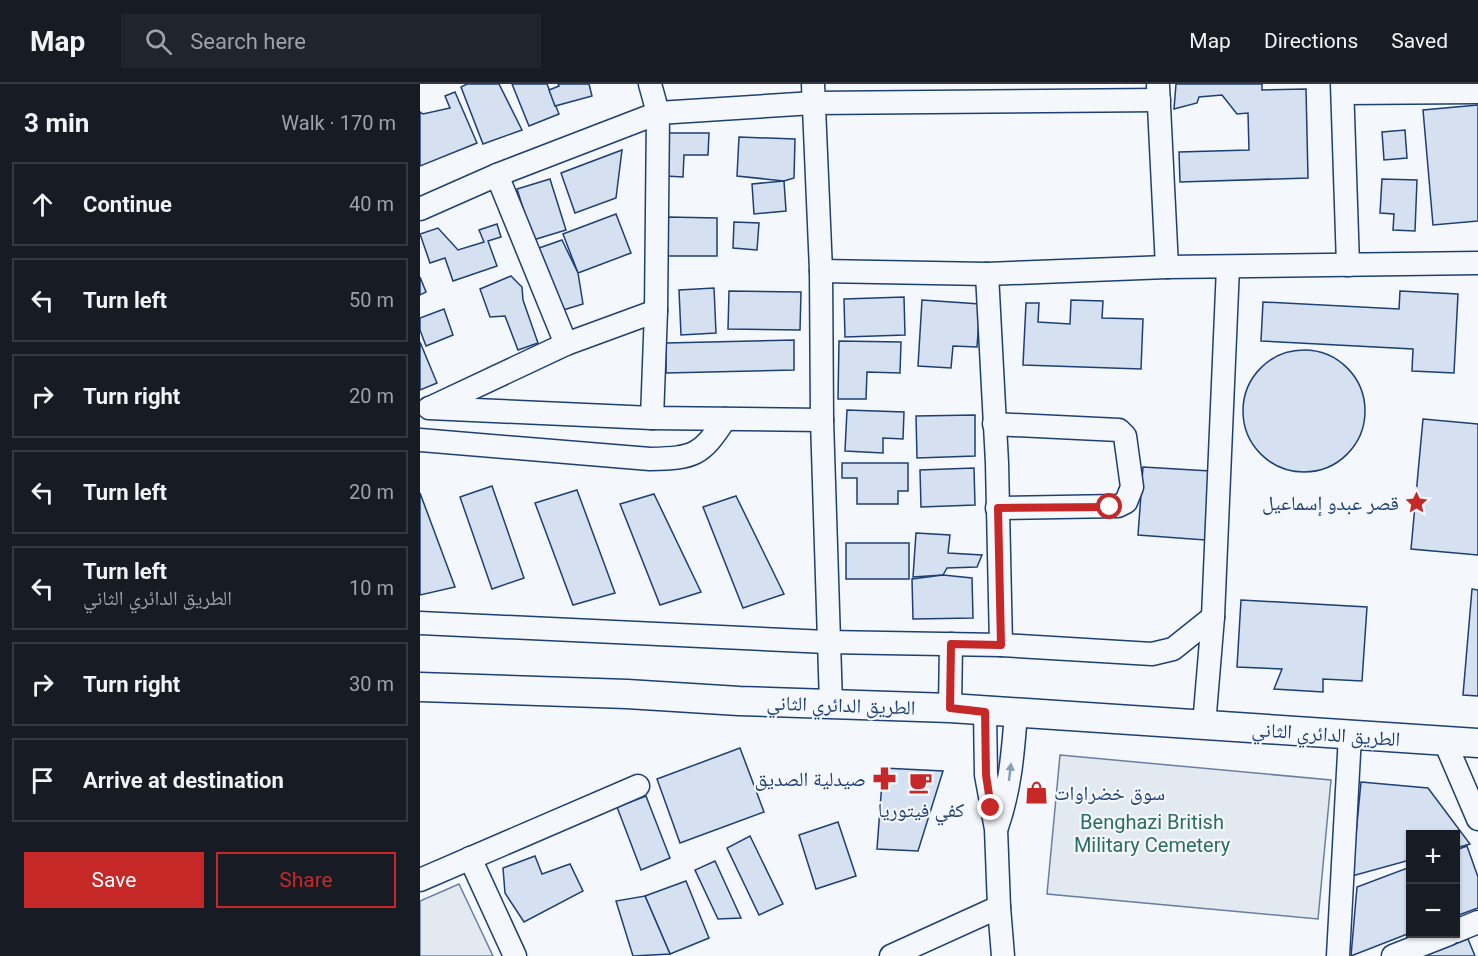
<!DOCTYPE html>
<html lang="en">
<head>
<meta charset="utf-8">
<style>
	body { margin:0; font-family:Roboto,"Noto Naskh Arabic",sans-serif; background:#20242c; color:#f1f3f6 }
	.controls { position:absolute; right:18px; bottom:18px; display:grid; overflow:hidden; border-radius:0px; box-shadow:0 2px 4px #0004 }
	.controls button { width:54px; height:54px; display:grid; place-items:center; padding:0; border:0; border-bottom:2px solid #363941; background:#171b24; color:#f1f3f6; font:30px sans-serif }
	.stop { position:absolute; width:18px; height:18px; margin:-14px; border:4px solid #c62828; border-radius:50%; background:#fff }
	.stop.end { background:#c62828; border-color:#fff; box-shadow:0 2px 6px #0008 }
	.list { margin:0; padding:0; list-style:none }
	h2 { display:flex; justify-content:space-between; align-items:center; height:78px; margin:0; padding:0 24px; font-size:26px }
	h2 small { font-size:20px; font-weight:400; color:#9ea1a6 }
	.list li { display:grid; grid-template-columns:39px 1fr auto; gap:18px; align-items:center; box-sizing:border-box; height:84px; margin:0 12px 12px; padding:0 12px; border:2px solid #363941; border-radius:0px }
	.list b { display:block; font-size:22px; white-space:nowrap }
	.list p { margin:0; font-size:20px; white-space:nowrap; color:#9ea1a6 }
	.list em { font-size:20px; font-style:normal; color:#9ea1a6 }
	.actions { display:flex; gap:12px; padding:18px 24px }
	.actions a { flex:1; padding:14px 0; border:2px solid #c62828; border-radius:0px; text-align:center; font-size:21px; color:#c62828 }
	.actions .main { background:#c62828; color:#fff }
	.icon { flex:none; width:33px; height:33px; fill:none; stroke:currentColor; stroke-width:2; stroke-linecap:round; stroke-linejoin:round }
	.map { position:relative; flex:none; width:1058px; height:872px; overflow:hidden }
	header { display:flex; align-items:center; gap:36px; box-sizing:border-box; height:84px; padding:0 30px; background:#171b24; border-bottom:2px solid #363941 }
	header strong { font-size:28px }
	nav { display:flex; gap:33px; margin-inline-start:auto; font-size:21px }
	.search { width:420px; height:54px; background:#20242c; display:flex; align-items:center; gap:15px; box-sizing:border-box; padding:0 21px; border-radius:0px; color:#9ea1a6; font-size:22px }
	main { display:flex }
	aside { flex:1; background:#171b24 }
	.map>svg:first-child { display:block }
	.green { fill:#e3e9f0; stroke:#687fa3; stroke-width:1.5 }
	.building { fill:#d5e0f0; stroke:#1d3f73; stroke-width:1.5 }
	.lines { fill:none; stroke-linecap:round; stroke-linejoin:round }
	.minor-casing { stroke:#1d3f73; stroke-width:25 }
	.major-casing { stroke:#1d3f73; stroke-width:31 }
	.minor { stroke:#f4f7fb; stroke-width:22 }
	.major { stroke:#f4f7fb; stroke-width:28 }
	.oneway { fill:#889bb7 }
	.route { stroke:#c62828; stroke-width:8 }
	.labels { text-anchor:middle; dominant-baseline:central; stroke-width:4.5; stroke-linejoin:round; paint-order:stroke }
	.poi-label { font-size:20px; fill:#1d3f73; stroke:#f4f7fb; text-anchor:end }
	.street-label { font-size:20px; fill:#1d3f73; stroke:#f4f7fb }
	.park-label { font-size:20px; fill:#2c6c60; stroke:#f4f7fb }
</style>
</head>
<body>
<header>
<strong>Map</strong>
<div class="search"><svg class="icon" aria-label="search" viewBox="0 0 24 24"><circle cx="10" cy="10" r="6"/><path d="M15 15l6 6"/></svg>Search here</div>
<nav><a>Map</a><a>Directions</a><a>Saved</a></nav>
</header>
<main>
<aside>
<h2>3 min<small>Walk · 170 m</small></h2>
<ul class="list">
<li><svg class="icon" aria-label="ahead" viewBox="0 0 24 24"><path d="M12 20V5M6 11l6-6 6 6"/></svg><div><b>Continue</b></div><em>40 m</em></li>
<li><svg class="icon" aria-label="left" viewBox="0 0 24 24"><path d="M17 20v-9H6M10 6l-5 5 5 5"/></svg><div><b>Turn left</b></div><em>50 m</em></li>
<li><svg class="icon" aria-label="right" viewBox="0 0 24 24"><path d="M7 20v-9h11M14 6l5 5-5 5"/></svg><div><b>Turn right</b></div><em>20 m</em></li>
<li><svg class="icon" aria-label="left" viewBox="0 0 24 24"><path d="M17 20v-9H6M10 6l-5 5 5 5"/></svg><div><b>Turn left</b></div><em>20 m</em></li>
<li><svg class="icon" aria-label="left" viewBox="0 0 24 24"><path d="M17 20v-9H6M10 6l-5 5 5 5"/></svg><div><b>Turn left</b><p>الطريق الدائري الثاني</p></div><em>10 m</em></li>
<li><svg class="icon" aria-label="right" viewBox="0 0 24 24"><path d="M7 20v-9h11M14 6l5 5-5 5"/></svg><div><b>Turn right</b></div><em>30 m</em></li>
<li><svg class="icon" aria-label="arrive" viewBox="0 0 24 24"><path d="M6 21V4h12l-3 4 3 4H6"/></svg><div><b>Arrive at destination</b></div></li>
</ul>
<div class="actions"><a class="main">Save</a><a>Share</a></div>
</aside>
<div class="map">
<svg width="1058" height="872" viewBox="0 0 1058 872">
	<rect width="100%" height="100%" fill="#f4f7fb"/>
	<g class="green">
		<polygon points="640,671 911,696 898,835 627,810"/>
		<polygon points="39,800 73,872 0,872 0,817"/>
	</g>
	<g class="building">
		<polygon points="47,0 79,0 102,46 63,60 41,3"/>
		<polygon points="92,0 127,0 139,30 109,42"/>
		<polygon points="138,0 169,0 172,12 135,22 129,6 139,2"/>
		<polygon points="756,0 842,0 842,6 886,5 888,94 760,98 759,68 829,66 828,29 817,30 802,11 779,13 777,19 754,25"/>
		<polygon points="35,8 57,59 0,82 0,28 3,30 30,24 25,12"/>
		<polygon points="1058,21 1058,137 1013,141 1003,26"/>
		<polygon points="985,46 987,74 964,76 962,48"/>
		<polygon points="246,49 289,49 288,71 264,71 263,93 246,92"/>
		<polygon points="319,53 375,55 374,94 364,97 317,92"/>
		<polygon points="202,66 196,114 155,129 141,89"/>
		<polygon points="130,95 146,146 113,156 97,105"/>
		<polygon points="962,95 997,96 995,147 973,146 974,130 960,129"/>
		<polygon points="364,97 366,127 334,130 332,100"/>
		<polygon points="196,130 211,169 158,189 143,150"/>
		<polygon points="248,133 297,134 297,172 248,172"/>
		<polygon points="314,138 339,139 337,166 313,164"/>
		<polygon points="77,140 81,153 68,157 77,182 33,197 25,174 10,179 0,150 18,144 38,166 64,158 59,146"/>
		<polygon points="142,156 158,189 163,220 140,227 119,164"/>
		<polygon points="91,192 102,203 103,216 118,259 98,266 85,232 70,233 60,205"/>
		<polygon points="0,193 6,208 0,211"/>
		<polygon points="294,204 296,249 261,251 259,206"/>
		<polygon points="309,207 381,208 380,246 308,245"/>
		<polygon points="980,207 1038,210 1034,289 992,287 993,265 841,257 843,218 979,225"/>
		<polygon points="484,213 485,251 425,253 424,215"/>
		<polygon points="502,216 560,220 557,263 533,262 531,284 498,282"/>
		<polygon points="651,216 683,217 682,234 723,235 721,285 603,281 606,219 619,219 618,238 650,240"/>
		<polygon points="24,225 33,251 6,262 0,246 0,234"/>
		<polygon points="374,256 374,286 246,289 246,259"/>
		<polygon points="419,257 481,258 480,289 447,288 446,315 418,315"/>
		<polygon points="0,258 17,299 0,306"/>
		<circle cx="884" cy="327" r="61"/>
		<polygon points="427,326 484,328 483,355 463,354 463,369 425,367"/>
		<polygon points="555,331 555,372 497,374 496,332"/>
		<polygon points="1003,335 1058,340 1058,471 991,465"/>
		<polygon points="422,379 488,379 488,407 478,407 478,420 437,420 437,394 422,394"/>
		<polygon points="723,383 790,387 785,456 718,451"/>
		<polygon points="554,384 555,421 501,423 500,386"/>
		<polygon points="72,402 104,494 72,505 40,413"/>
		<polygon points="157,406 195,509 153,521 115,419"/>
		<polygon points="0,409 35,503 0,511"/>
		<polygon points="234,410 281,508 240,521 200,420"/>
		<polygon points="316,412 364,510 323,524 283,423"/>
		<polygon points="496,449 530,451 528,469 562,471 557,483 527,484 523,491 493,493"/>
		<rect x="426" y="459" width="63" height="36"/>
		<polygon points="523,491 552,494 553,534 493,535 492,495"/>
		<polygon points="1052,505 1058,506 1058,612 1043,611"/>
		<polygon points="821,516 947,523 942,597 903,595 903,608 854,605 862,585 817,583"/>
		<polygon points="320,664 344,728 260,759 237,695"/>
		<polygon points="463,684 523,687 498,767 457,765"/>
		<polygon points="941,698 1008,704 1050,760 1036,764 1036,750 990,750 990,776 932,792"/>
		<polygon points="226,712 250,774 221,786 197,723"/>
		<polygon points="418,738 436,792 396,805 379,751"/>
		<polygon points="330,752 363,820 339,831 307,764"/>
		<polygon points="1047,762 1058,793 1058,824 1036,832 1036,766"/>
		<polygon points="115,772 122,790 150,780 163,807 104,838 85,809 83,784"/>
		<polygon points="295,777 321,834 298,835 275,786"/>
		<polygon points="990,783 990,849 931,872 937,803"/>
		<polygon points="266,797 289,854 250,870 225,812"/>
		<polygon points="225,812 250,870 213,872 196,817"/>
		<polygon points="1048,855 1055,872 1004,872"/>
	</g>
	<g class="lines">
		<defs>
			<g id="minor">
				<polyline points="230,0 238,29 236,227 232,334"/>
				<polyline points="393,0 401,187 402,336 411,620"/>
				<polyline points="922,0 928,181"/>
				<polyline points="738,2 747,183"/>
				<polyline points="923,9 1058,8"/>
				<polyline points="77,91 146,260"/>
				<polyline points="0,125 77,91 238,29 393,19 739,16"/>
				<polyline points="401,187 567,190 747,183 1058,179"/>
				<polyline points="567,190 577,379 581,561"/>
				<polyline points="12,323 146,260 236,227"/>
				<polyline points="9,324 232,334 402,336"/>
				<polyline points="574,340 699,346 705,352 712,403 706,418 698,422 577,424"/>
				<path d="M0 356 230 375C274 374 281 372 305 335"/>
				<polyline points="0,539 407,558 581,561 732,570 753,565 793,533"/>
				<polyline points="530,624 531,560"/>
				<polyline points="565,628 566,691 576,745 579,823 583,872"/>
				<polyline points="784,641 793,533 808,183"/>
				<polyline points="1025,658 1058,735"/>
				<path d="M577 743C590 706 593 669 596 629"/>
				<polyline points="50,774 95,872"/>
				<polyline points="0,796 218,702"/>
				<polyline points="1036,847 1058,838"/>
				<polyline points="471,872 579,823"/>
				<polyline points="918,872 930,651"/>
				<polyline points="973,872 1029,850"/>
			</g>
			<polyline id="major" points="0,603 207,610 319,617 530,624 1058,659"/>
		</defs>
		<use href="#minor" class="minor-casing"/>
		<use href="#major" class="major-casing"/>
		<use href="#minor" class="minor"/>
		<use href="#major" class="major"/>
	</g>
	<defs><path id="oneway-solid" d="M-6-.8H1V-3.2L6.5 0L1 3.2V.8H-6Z" transform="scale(1.5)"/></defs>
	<use class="oneway" href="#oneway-solid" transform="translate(590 688) rotate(-83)"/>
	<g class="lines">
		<polyline class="route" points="571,724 566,691 565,628 530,624 531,560 581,561 578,424 690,423"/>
	</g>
	<defs>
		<symbol id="sight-bare" viewBox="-9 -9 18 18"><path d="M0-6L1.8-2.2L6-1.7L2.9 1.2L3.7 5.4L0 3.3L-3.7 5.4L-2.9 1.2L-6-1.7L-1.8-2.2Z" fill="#c62828" stroke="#f4f7fb" stroke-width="2.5" paint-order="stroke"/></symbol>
		<symbol id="pharmacy-bare" viewBox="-9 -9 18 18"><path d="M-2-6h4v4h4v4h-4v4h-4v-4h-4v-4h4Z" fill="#c62828" stroke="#f4f7fb" stroke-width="2.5" paint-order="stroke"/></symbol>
		<symbol id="cafe-bare" viewBox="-9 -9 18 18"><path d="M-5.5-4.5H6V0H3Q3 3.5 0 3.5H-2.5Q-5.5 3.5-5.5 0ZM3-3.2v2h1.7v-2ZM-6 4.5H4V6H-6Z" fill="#c62828" stroke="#f4f7fb" stroke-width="2.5" paint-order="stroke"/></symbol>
		<symbol id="shop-bare" viewBox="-9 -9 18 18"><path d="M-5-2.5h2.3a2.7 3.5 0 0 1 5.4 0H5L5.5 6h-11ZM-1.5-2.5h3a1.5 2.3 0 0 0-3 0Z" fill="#c62828" stroke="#f4f7fb" stroke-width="2.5" paint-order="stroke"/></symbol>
	</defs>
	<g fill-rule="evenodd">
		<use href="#sight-bare" x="980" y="402" width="33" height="33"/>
		<use href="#pharmacy-bare" x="448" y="678" width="33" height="33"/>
		<use href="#cafe-bare" x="484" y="682" width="33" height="33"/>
		<use href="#shop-bare" x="600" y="692" width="33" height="33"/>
	</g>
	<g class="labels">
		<g class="poi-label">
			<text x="979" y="419">قصر عبدو إسماعيل</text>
			<text x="446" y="695">صيدلية الصديق</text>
			<text x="634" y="709" text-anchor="start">سوق خضراوات</text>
			<text x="501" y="726" text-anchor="middle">كفي فيتوريا</text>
		</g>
		<g class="street-label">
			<text transform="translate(421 621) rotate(2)">الطريق الدائري الثاني</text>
			<text transform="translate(906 650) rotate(4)">الطريق الدائري الثاني</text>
		</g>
		<g class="park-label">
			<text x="732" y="738">Benghazi British<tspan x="732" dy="23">Military Cemetery</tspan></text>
		</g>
	</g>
</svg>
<div class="controls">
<button>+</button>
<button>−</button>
</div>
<div class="stop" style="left:690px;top:423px"></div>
<div class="stop end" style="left:571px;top:724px"></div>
</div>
</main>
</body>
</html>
